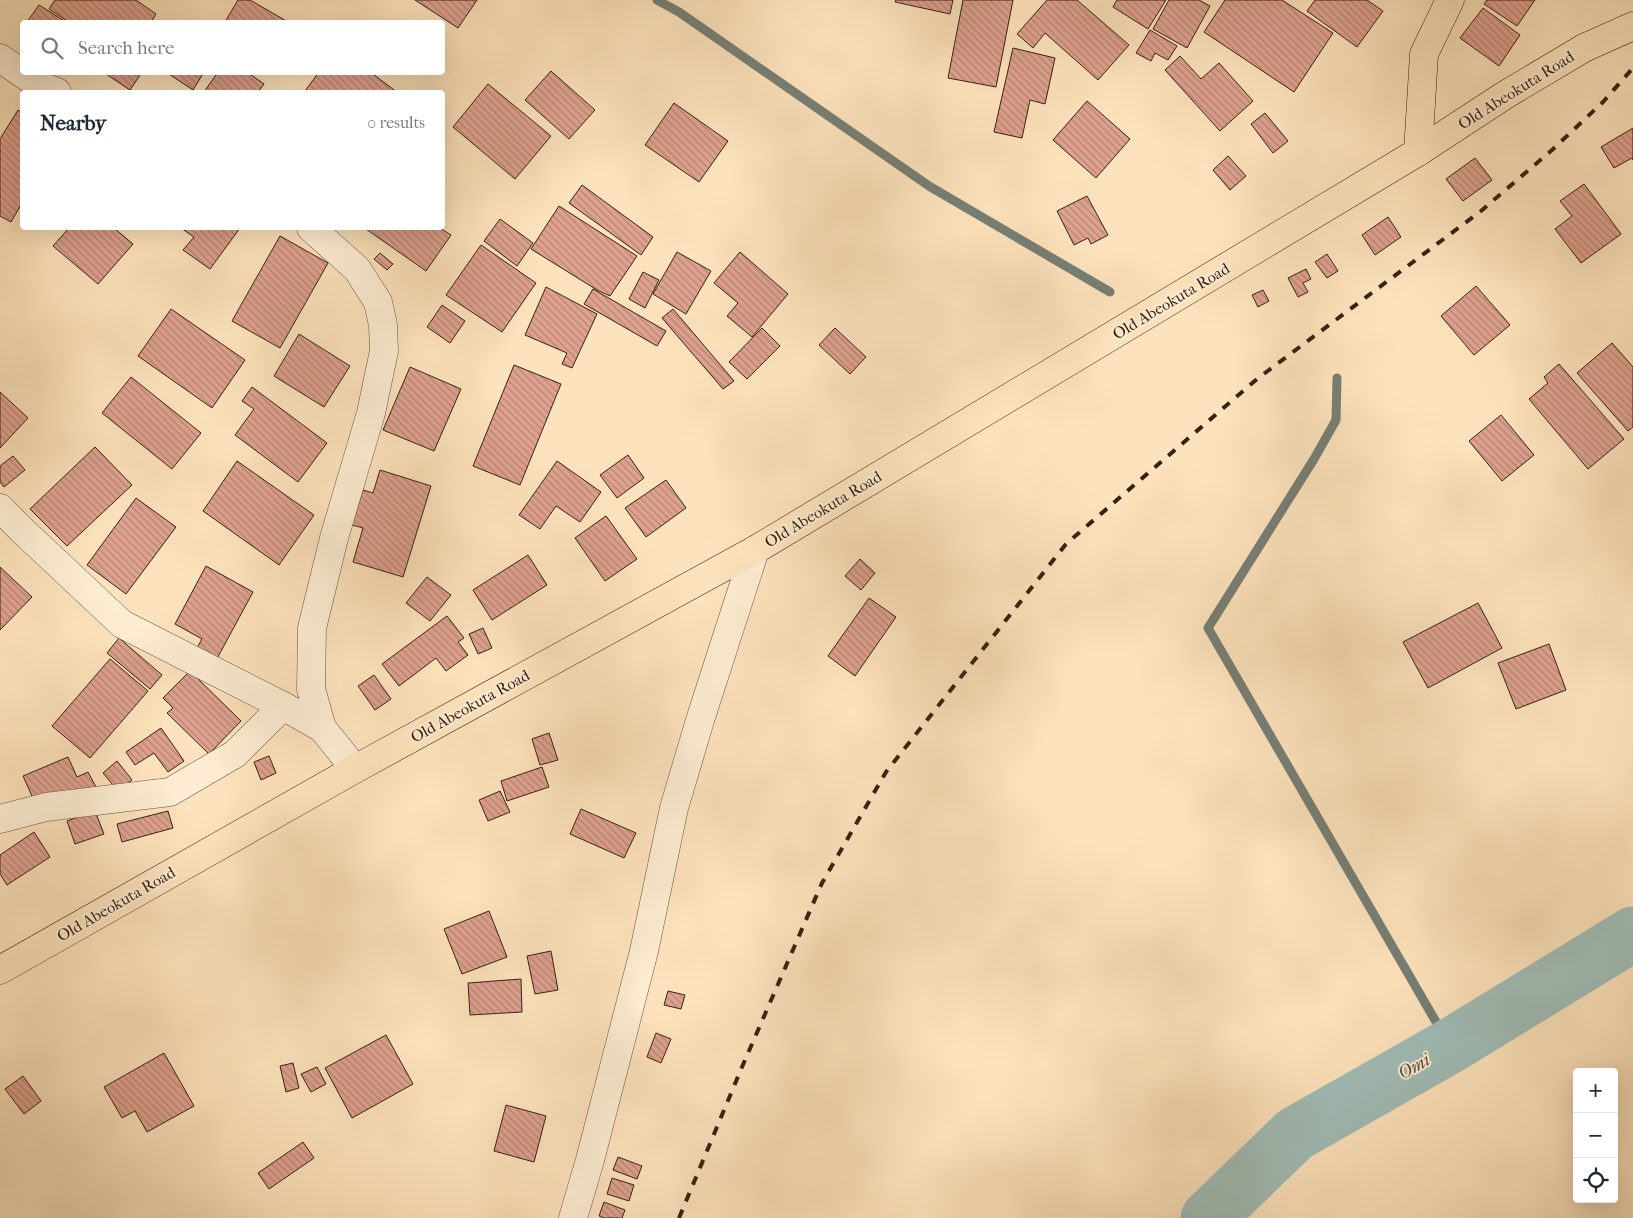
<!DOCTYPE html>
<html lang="en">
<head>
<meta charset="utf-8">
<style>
	body { margin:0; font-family:"IM FELL French Canon",serif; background:#f2f2f3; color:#1f2937 }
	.controls { position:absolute; right:15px; bottom:15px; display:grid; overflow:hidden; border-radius:5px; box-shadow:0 5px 20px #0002 }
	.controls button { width:45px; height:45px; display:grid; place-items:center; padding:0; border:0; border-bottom:1px solid #e0e1e3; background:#fff; color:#1f2937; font:25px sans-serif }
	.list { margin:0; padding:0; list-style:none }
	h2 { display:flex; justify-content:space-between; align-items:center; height:65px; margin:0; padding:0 20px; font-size:21px }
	h2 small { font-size:16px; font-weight:400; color:#747a83 }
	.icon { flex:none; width:28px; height:28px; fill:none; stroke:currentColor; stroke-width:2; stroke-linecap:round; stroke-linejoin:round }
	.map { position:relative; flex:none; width:1633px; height:1218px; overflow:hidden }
	.search { position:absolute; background:#fff; box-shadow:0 5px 20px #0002; left:20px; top:20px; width:425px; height:55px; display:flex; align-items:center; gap:12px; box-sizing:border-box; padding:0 18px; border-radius:5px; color:#747a83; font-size:19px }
	.panel { position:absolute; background:#fff; box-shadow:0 5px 20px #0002; left:20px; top:90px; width:425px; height:140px; border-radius:5px }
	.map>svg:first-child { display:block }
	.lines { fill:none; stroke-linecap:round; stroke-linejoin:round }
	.stream { stroke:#767f75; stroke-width:9 }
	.river { stroke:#a1bdb7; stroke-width:55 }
	.building { fill:url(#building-back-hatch); stroke:#362111 }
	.minor-casing { stroke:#68523c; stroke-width:29 }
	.major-casing { stroke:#362111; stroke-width:29 }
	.highway-casing { stroke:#362111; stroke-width:29 }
	.minor { stroke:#feedd4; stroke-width:28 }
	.major { stroke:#fde3bd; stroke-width:28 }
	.highway { stroke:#fde3bd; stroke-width:28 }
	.rail { stroke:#362111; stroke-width:4; stroke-dasharray:9 9; stroke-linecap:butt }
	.labels { text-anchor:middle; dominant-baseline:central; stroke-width:4; stroke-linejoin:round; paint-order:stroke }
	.street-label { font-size:16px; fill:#362111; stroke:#feedd4 }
	.water-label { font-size:18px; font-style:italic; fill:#565043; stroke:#feedd4 }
</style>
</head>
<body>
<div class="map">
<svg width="1633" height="1218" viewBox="0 0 1633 1218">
	<defs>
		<pattern id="building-back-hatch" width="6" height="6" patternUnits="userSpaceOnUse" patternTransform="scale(1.25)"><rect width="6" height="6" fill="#dfa290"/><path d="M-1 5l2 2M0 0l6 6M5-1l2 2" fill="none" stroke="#b68474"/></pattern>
	</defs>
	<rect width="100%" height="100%" fill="#fde3bd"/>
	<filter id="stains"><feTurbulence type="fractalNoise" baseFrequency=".004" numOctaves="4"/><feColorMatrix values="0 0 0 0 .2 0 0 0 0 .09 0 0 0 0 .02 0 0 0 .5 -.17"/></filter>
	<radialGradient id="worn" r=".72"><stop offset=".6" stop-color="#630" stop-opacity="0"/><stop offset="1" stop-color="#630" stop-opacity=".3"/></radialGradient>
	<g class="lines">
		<g class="stream">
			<polyline points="657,0 679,12 929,186 1110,292"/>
			<polyline points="1337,378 1336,420 1314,459 1208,628 1450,1046"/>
		</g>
		<polyline class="river" points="1208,1218 1295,1134 1450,1046 1633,934"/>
	</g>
	<g class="building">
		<polygon points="55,0 136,0 156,14 151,22 69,22 49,9"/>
		<polygon points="238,0 250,0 288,22 225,22"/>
		<polygon points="415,0 477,0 458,28"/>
		<polygon points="896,0 953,0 950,14 895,2"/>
		<polygon points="963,0 1013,0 996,87 948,78"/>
		<polygon points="1047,0 1077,0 1129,45 1098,80 1045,33 1033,48 1017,34"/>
		<polygon points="1117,0 1166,0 1148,29 1113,7"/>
		<polygon points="1169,0 1199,0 1210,6 1187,48 1153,29"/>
		<polygon points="1225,0 1282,0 1333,33 1294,92 1204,32"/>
		<polygon points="1315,0 1367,0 1383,11 1357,47 1307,11"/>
		<polygon points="1487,0 1535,0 1517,26 1484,4"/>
		<polygon points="39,5 66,22 27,22"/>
		<polygon points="1483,8 1520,35 1499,66 1460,38"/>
		<polygon points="1150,30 1177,46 1168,60 1155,53 1151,61 1136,53"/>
		<polygon points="1013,48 1055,58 1045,104 1030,100 1022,138 994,132"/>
		<polygon points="1180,56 1201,79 1219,63 1253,101 1220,131 1165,70"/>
		<polygon points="551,71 595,110 569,139 525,100"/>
		<polygon points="103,72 142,72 130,90"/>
		<polygon points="166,72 204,72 193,90"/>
		<polygon points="218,72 247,72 264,84 258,92 204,92"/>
		<polygon points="319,72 370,72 397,92 307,92 305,91"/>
		<polygon points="488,84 551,136 515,179 453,127"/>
		<polygon points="1087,101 1130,139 1096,178 1053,140"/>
		<polygon points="674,103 728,141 699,182 645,145"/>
		<polygon points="18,110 22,113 22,203 11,222 0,216 0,139"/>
		<polygon points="1265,113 1288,141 1273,153 1251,124"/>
		<polygon points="1633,128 1633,160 1632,158 1614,168 1601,147"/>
		<polygon points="1228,156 1246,176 1230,190 1213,170"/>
		<polygon points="1475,158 1492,180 1463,201 1446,179"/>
		<polygon points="1584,184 1621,234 1581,263 1555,229 1572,216 1560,201"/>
		<polygon points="582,185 653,237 641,255 569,203"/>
		<polygon points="1087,196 1108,235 1091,244 1088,238 1074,245 1057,211"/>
		<polygon points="559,206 637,256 610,296 597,290 531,249"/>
		<polygon points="1388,217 1401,237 1375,255 1362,235"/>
		<polygon points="500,219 533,243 517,266 484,241"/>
		<polygon points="69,228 114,228 133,244 98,284 53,246"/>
		<polygon points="181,228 240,228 210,269 183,250 194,237"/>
		<polygon points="367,228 440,228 451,235 426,271 366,229"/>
		<polygon points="280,236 328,263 280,348 232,321"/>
		<polygon points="481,245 536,283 502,332 446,295"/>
		<polygon points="677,252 711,271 686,314 653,294"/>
		<polygon points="740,252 788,294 752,337 727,316 738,303 714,283"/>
		<polygon points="380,253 393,264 387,270 374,259"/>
		<polygon points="1327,254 1338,271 1327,278 1315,262"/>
		<polygon points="1306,269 1311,279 1303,283 1308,292 1298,297 1288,278"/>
		<polygon points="643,272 659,280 645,308 629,299"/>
		<polygon points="1476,286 1510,325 1474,355 1441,316"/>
		<polygon points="546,287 597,314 572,368 562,364 567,353 525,335"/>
		<polygon points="593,289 666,331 657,346 584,304"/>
		<polygon points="1263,290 1269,301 1258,307 1252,295"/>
		<polygon points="442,305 465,321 450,343 427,327"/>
		<polygon points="171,309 245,360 212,408 138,356"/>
		<polygon points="673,309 734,381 723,389 662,318"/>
		<polygon points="762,328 780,346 747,379 729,362"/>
		<polygon points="835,328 866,357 850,374 819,345"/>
		<polygon points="299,334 350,366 324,407 274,376"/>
		<polygon points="1612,343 1633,367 1633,427 1628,431 1577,373"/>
		<polygon points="1559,364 1624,439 1588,469 1529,399 1548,383 1544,377"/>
		<polygon points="514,365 561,384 520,485 473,466"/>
		<polygon points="410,367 461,389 434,451 383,430"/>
		<polygon points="131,377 201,433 172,469 102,413"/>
		<polygon points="252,387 327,443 298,482 235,435 254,409 242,401"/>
		<polygon points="0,392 28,418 0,448"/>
		<polygon points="1501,415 1534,455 1502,481 1469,441"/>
		<polygon points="95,447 132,485 67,546 30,509"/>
		<polygon points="628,455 644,478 617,498 600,475"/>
		<polygon points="13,456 25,470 4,487 0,482 0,466"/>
		<polygon points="237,461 314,515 279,565 203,511"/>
		<polygon points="557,461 601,492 580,522 556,506 540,529 519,515"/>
		<polygon points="380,470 431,486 403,577 353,562 363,528 352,525 363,490 373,493"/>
		<polygon points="666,480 686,508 646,537 625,508"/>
		<polygon points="136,498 176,527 126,594 87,565"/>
		<polygon points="606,516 637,559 605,581 575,538"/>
		<polygon points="528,555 547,585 492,620 473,590"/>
		<polygon points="860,559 875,573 861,590 845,576"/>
		<polygon points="206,566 253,592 213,666 193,655 202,639 175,624"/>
		<polygon points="0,567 32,597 0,630"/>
		<polygon points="427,577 451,595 430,621 406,603"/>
		<polygon points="869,598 896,617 855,676 828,656"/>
		<polygon points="1478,603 1502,648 1428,688 1403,642"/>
		<polygon points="447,616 464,638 458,642 468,655 446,671 436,658 399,686 382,664"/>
		<polygon points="483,628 492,648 478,654 469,634"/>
		<polygon points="119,638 162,675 150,689 107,653"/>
		<polygon points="1549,644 1566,690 1516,709 1498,663"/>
		<polygon points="110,659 148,691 90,758 52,726"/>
		<polygon points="190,671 241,721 209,754 167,713 173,708 163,698"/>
		<polygon points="374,675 391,699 375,710 358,686"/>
		<polygon points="161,728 184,761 168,772 154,753 135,765 126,752"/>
		<polygon points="549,733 558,760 540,765 532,739"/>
		<polygon points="269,756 276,773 261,780 254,762"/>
		<polygon points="68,757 77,777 88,772 97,789 37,807 23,776"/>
		<polygon points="117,761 132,780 118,791 103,773"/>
		<polygon points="542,767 549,787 507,801 501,781"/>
		<polygon points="500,791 510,812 488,821 479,800"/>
		<polygon points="581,809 636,833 624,858 570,834"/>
		<polygon points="95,811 104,834 75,844 67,821"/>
		<polygon points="168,811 173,828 122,842 117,824"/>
		<polygon points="34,832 50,857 7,885 0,874 0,855"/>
		<polygon points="489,911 507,957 462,974 444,929"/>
		<polygon points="551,951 558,990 535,994 527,956"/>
		<polygon points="521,979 522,1012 470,1015 468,983"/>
		<polygon points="668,991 685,995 681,1009 664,1005"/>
		<polygon points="656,1033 671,1039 661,1063 647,1057"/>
		<polygon points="386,1035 413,1084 352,1118 325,1068"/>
		<polygon points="164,1053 194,1106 147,1132 135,1111 122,1118 104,1087"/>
		<polygon points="293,1063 299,1088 286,1092 280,1066"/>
		<polygon points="317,1067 326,1084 311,1092 301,1074"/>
		<polygon points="23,1076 41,1101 24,1114 5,1089"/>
		<polygon points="506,1105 546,1116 534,1162 494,1151"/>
		<polygon points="303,1142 314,1158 269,1189 258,1173"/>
		<polygon points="618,1157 642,1166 637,1179 613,1170"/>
		<polygon points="612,1178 634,1185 629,1201 607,1194"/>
		<polygon points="604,1202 625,1210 622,1218 604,1218 599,1216"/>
	</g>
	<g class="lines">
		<defs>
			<g id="minor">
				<polyline points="0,58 39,85 57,92"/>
				<polyline points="311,228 357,269 378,302 383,325 384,351 371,413 334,538 312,628 311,689 322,728 355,769"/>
				<polyline points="0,508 24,532 122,624 283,706 322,728"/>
				<polyline points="0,819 46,807 170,792 235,754 283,706"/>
				<polyline points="573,1218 590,1160 644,951 674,808 701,717 755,550"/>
			</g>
			<polyline id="major" points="1418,152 1424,54 1450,0"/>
			<polyline id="highway" points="0,970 355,769 755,550 1418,152 1505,95 1584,48 1633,26"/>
		</defs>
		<use href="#minor" class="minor-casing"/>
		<use href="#major" class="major-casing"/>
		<use href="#highway" class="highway-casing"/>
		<use href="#minor" class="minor"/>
		<use href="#major" class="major"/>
		<use href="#highway" class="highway"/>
		<polyline class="rail" points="679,1218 742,1067 822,883 886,772 1066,544 1257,379 1481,211 1552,150 1603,102 1633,68"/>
	</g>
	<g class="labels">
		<g class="street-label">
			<text transform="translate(1516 90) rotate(-32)">Old Abeokuta Road</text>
			<text transform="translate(1171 301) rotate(-31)">Old Abeokuta Road</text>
			<text transform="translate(823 509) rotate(-31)">Old Abeokuta Road</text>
			<text transform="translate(470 706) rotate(-29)">Old Abeokuta Road</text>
			<text transform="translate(116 904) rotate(-30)">Old Abeokuta Road</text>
		</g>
		<g class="water-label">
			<text transform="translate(1414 1067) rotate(-30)">Omi</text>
		</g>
	</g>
	<rect width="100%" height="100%" filter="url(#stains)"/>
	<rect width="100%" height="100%" fill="url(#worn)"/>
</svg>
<div class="controls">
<button>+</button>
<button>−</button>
<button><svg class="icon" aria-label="locate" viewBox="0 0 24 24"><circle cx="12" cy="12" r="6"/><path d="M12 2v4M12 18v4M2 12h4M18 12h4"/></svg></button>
</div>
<div class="search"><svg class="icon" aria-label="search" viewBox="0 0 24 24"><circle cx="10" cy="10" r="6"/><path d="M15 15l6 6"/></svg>Search here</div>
<section class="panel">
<h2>Nearby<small>0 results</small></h2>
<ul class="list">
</ul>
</section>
</div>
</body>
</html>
